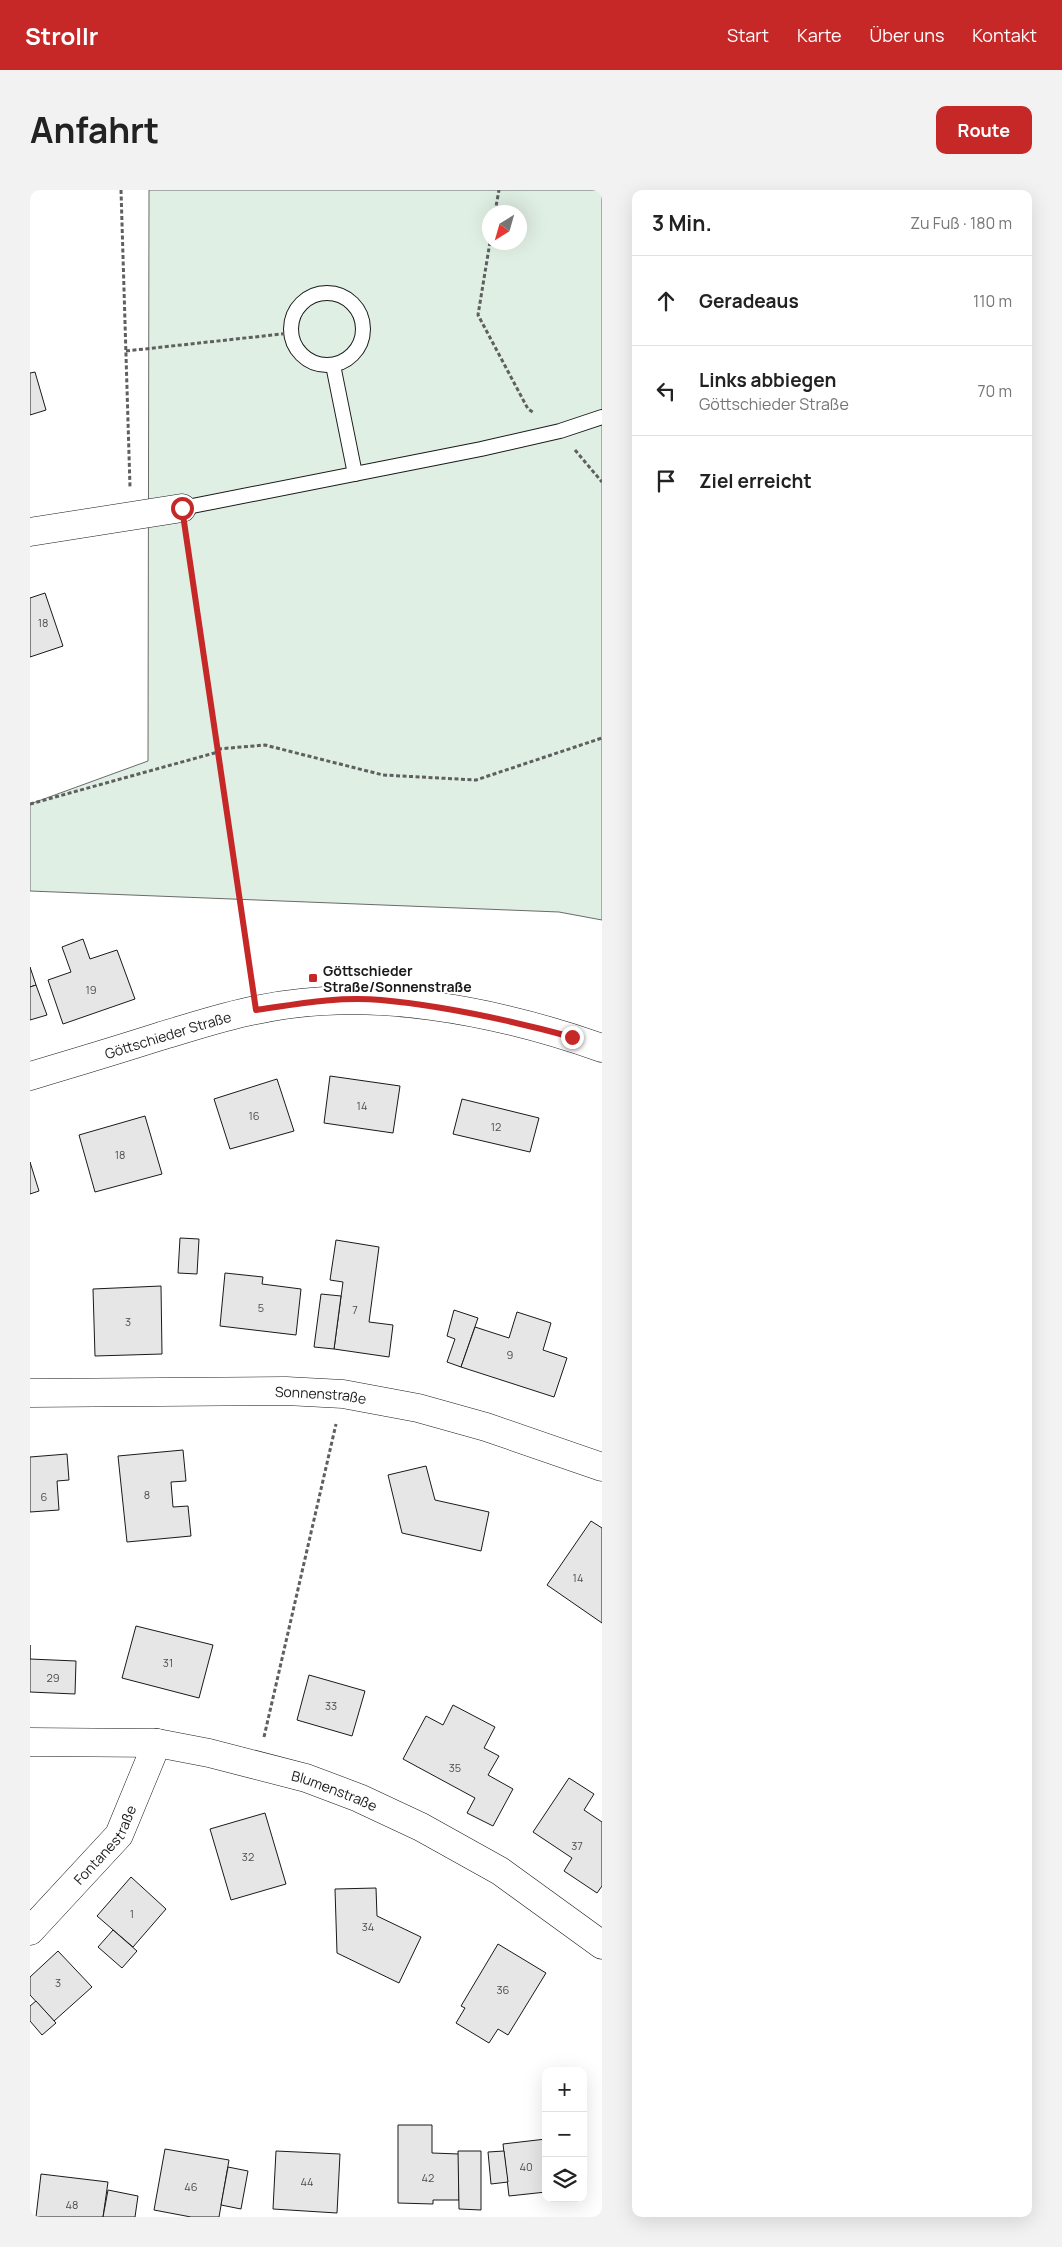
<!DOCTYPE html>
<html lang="de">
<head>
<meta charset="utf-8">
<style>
	body { margin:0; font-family:Manrope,sans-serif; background:#f2f2f2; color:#222 }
	.controls { position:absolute; right:15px; bottom:15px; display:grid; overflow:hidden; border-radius:10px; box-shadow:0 5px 20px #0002 }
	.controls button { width:45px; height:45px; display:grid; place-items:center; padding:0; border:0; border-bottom:1px solid #e0e0e0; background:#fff; color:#222; font:25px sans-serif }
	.compass { position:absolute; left:452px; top:15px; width:45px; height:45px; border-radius:50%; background:#fff; box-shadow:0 5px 20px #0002; rotate:217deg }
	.stop { position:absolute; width:15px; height:15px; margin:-11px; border:4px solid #c62828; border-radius:50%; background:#fff }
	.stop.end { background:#c62828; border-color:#fff; box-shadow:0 1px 5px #0008 }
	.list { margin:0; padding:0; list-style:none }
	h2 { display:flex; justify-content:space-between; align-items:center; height:65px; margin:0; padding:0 20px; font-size:21px }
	h2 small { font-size:16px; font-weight:400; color:#767676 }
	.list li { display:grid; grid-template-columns:32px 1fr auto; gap:15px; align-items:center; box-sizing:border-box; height:90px; padding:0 20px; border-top:1px solid #e0e0e0 }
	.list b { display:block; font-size:19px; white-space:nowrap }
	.list p { margin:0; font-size:16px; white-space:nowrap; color:#767676 }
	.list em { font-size:16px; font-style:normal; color:#767676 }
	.icon { flex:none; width:28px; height:28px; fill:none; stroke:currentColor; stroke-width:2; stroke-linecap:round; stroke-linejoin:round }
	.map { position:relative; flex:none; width:572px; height:2027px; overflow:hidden; border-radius:10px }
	header { display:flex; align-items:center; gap:30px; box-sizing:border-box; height:70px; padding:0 25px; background:#c62828; color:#fff }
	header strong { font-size:24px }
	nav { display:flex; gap:28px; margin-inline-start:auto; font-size:18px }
	.intro { display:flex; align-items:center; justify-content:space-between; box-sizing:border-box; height:120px; padding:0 30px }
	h1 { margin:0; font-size:35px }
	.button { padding:12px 22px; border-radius:10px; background:#c62828; color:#fff; font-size:18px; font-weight:700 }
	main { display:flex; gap:30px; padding:0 30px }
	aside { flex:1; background:#fff; border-radius:10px; box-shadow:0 5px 20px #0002 }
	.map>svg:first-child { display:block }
	.green { fill:#e0efe3; stroke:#6a6a6a; fill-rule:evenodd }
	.building { fill:#e6e6e6; stroke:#1a1a1a }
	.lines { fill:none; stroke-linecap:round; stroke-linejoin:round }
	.service-casing { stroke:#1a1a1a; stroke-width:16 }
	.minor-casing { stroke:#1a1a1a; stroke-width:29 }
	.path { stroke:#5f5f5f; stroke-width:3; stroke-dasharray:4 2.5; stroke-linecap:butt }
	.service { stroke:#fff; stroke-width:14 }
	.minor { stroke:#fff; stroke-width:28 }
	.route { stroke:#c62828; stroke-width:6 }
	.poi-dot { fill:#c62828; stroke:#fff; stroke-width:2 }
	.labels { text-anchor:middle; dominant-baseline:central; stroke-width:4; stroke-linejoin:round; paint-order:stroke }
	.number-label { font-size:11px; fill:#4d4d4d }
	.poi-label { font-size:14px; font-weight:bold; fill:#1a1a1a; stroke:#fff; text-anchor:start }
	.street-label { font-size:14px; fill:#1a1a1a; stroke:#fff }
</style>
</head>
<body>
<header>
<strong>Strollr</strong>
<nav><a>Start</a><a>Karte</a><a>Über uns</a><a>Kontakt</a></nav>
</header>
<div class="intro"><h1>Anfahrt</h1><a class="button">Route</a></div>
<main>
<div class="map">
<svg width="572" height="2027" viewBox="0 0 572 2027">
	<rect width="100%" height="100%" fill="#fff"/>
	<path class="green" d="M119 0H572V730L529 722 0 701V614L118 571ZM460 22H490V52H460Z"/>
	<g class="building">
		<polygon points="5,182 16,220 0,225 0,183"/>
		<polygon points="15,403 33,456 0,467 0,408"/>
		<polygon points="53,749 60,769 87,760 105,809 33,834 18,790 41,782 32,757"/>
		<polygon points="0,777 6,795 0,797"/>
		<polygon points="6,795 17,825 0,830 0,797"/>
		<polygon points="300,886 370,896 363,943 294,933"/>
		<polygon points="247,889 264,941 200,959 184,909"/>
		<polygon points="432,909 509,928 500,962 423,944"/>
		<polygon points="115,926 132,984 65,1002 49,945"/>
		<polygon points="0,972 9,1001 0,1004"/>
		<polygon points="150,1048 169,1049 167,1084 148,1083"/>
		<polygon points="306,1050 349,1057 339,1132 363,1135 359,1167 304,1159 313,1092 300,1090"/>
		<polygon points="195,1083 233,1087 232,1094 271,1099 266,1145 190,1136"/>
		<polygon points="131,1096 132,1164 65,1166 63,1099"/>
		<polygon points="291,1104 311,1106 304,1159 284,1157"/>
		<polygon points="424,1120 448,1128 431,1177 417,1172 425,1149 417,1146"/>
		<polygon points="487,1122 521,1133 513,1160 537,1168 524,1207 431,1177 445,1137 479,1148"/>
		<polygon points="153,1260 156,1291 141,1292 143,1317 158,1316 161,1346 97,1352 88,1266"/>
		<polygon points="37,1264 39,1290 27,1291 29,1320 0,1322 0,1267"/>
		<polygon points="396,1276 405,1310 459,1322 451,1361 372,1343 358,1285"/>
		<polygon points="561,1331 572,1338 572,1433 517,1395"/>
		<polygon points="106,1436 183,1455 169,1508 92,1488"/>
		<polygon points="0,1455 0,1469 46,1471 45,1504 0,1502"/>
		<polygon points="279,1485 335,1501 322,1546 267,1530"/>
		<polygon points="423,1515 465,1537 454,1558 469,1566 458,1585 483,1599 463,1636 437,1623 445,1608 373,1569 396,1526 413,1535"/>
		<polygon points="539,1588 564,1604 554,1620 572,1632 572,1696 567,1703 534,1681 542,1668 503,1642"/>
		<polygon points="235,1623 256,1694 201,1710 180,1639"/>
		<polygon points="101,1687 136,1719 103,1757 67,1726"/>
		<polygon points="346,1698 347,1726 391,1747 369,1793 307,1763 305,1699"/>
		<polygon points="83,1740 107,1761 92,1778 68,1757"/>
		<polygon points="468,1754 516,1783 478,1845 468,1839 459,1853 426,1833 435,1818 431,1816"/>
		<polygon points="28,1761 62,1797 24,1831 0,1805 0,1787"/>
		<polygon points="6,1811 26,1833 12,1845 0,1831 0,1816"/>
		<polygon points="368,1935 402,1935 402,1963 429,1964 429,2010 403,2010 403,2014 368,2013"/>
		<polygon points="516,1949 516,2002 479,2006 473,1954"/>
		<polygon points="135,1959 199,1970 189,2027 161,2027 124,2020"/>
		<polygon points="246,1961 310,1964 307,2023 243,2019"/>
		<polygon points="428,1961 451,1961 451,2020 429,2019"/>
		<polygon points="474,1961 478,1992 461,1994 458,1962"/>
		<polygon points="198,1977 218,1981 211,2019 191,2015"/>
		<polygon points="11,1984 78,1992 73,2027 6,2027"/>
		<polygon points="78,2000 108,2006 105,2027 73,2027"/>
	</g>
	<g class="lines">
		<defs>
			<g id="service">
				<circle cx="297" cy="139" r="36"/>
				<polyline points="303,175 325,284"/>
				<polyline points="152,318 451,259 530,241 572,227"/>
			</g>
			<g id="minor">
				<polyline points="0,342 152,318"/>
				<path id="s1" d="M0 886C44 873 87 860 131 846 162 837 194 826 226 820 339 796 464 820 572 858"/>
				<path id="s2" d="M0 1203 256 1201 313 1204 388 1218 456 1237 572 1277"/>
				<path id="s3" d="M0 1552 127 1553 179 1563 276 1588 329 1608 391 1637 470 1681 572 1755"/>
				<path id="s4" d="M0 1741 89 1645 127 1553"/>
			</g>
		</defs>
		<use href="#service" class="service-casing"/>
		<use href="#minor" class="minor-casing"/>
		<g class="path">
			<polyline points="91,0 100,297"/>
			<polyline points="465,22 469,0"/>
			<polyline points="460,52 448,125 498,219 504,223"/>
			<polyline points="96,161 261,143"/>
			<polyline points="545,260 572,292"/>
			<polyline points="157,348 222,792"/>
			<polyline points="188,559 235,555 353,585 446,590 572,548"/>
			<polyline points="0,614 188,562"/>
			<polyline points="234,1547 306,1234"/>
		</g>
		<use href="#service" class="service"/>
		<use href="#minor" class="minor"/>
	</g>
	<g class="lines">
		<path class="route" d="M152 318 226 820C267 814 309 806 351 810 416 816 479 830 542 847"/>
	</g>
	<rect class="poi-dot" x="278" y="783" width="10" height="10" rx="2.5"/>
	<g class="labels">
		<g class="number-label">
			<text x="13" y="432">18</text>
			<text x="61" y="799">19</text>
			<text x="332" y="915">14</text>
			<text x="224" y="925">16</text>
			<text x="466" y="936">12</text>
			<text x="90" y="964">18</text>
			<text x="231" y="1117">5</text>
			<text x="325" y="1119">7</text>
			<text x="98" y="1131">3</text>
			<text x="480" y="1164">9</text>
			<text x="117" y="1304">8</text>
			<text x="14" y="1306">6</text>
			<text x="548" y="1387">14</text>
			<text x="138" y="1472">31</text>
			<text x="23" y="1487">29</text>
			<text x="301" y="1515">33</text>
			<text x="425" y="1577">35</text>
			<text x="547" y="1655">37</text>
			<text x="218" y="1666">32</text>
			<text x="102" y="1723">1</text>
			<text x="338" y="1736">34</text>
			<text x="28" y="1792">3</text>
			<text x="473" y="1799">36</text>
			<text x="496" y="1976">40</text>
			<text x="398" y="1987">42</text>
			<text x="277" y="1991">44</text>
			<text x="161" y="1996">46</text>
			<text x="42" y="2014">48</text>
		</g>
		<g class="poi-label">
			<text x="293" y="780">Göttschieder<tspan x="293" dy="16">Straße/Sonnenstraße</tspan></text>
		</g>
		<g class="street-label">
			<text stroke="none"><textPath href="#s1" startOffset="144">Göttschieder Straße</textPath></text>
			<text stroke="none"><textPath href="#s2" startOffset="291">Sonnenstraße</textPath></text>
			<text stroke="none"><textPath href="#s3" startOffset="311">Blumenstraße</textPath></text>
			<text stroke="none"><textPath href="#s4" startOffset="115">Fontanestraße</textPath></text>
		</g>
	</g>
</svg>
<div class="controls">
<button>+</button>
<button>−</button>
<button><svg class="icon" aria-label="layers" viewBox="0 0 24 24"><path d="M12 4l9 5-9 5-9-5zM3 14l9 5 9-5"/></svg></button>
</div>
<svg class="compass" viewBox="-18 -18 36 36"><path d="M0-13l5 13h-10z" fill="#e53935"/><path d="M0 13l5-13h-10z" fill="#767676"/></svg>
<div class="stop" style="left:152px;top:318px"></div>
<div class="stop end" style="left:542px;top:847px"></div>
</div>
<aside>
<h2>3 Min.<small>Zu Fuß · 180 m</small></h2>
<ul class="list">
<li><svg class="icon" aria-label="ahead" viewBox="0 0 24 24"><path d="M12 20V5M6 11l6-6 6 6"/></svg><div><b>Geradeaus</b></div><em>110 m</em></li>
<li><svg class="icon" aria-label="left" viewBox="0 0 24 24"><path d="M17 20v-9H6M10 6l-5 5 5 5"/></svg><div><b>Links abbiegen</b><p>Göttschieder Straße</p></div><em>70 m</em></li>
<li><svg class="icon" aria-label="arrive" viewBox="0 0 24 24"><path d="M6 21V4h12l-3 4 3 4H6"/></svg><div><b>Ziel erreicht</b></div></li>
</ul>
</aside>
</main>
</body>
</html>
